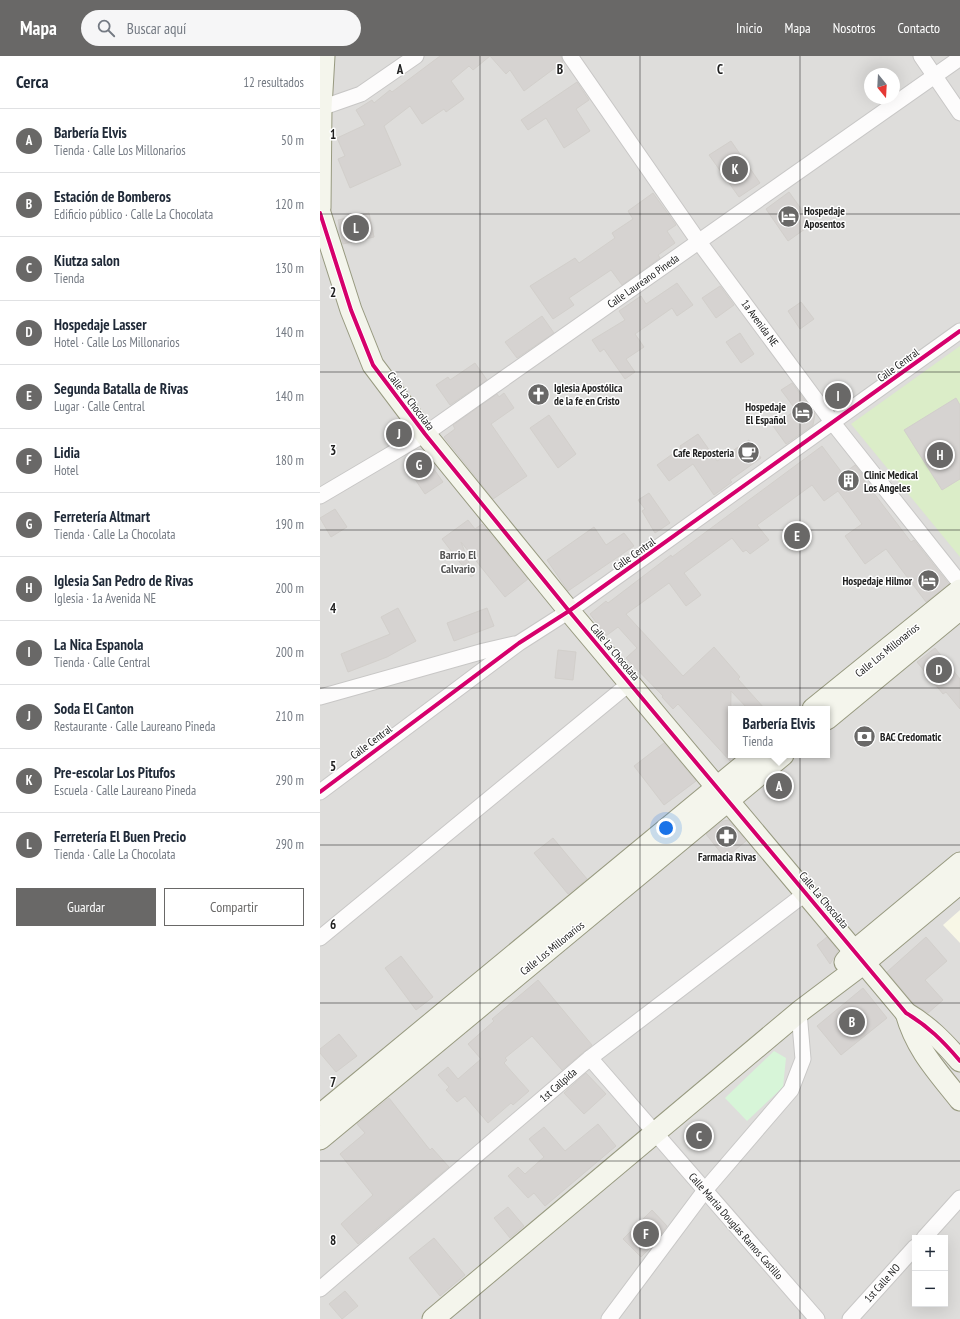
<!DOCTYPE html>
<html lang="es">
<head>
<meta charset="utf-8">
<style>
	body { margin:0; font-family:"PT Sans Narrow",sans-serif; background:#f6f6f7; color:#1f2937 }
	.controls { position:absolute; right:12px; bottom:12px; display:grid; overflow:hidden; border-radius:0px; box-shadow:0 4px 16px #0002 }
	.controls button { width:36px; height:36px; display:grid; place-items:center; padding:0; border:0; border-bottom:1px solid #e0e1e3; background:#fff; color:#1f2937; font:20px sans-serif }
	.compass { position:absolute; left:544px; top:12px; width:36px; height:36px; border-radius:50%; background:#fff; box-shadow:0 4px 16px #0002; rotate:162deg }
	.you { position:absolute; left:346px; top:772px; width:14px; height:14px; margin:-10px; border:3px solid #fff; border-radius:50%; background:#1a73e8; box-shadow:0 0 0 6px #1a73e833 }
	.badge { display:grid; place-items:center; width:26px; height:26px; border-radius:50%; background:#696867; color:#fff; font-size:13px; font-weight:700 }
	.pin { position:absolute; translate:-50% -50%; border:2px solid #fff; box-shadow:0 1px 4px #0006 }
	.popup { position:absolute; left:408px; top:650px; width:102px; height:52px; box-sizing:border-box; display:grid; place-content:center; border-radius:0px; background:#fff; filter:drop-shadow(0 1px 3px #0005); font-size:13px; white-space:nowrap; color:#747a83 }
	.popup b { font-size:15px; color:#1f2937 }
	.popup::after { content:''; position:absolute; left:50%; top:100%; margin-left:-8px; border:8px solid transparent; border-top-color:#fff }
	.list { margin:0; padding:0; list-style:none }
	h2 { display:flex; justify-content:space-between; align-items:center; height:52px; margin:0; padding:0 16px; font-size:17px }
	h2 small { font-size:13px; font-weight:400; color:#747a83 }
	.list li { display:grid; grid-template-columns:26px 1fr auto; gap:12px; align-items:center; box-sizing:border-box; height:64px; padding:0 16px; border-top:1px solid #e0e1e3 }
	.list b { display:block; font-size:15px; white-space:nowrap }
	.list p { margin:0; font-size:13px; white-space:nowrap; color:#747a83 }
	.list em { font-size:13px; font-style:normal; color:#747a83 }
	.actions { display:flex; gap:8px; padding:12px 16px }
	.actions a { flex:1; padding:9px 0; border:1px solid #696867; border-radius:0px; text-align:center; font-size:14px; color:#696867 }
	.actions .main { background:#696867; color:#fff }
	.icon { flex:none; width:22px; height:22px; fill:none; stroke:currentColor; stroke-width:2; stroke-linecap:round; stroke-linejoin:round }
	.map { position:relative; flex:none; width:640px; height:1263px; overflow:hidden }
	header { display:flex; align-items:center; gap:24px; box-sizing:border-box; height:56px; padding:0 20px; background:#696867; color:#fff }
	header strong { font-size:19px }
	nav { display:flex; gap:22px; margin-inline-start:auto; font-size:14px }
	.search { width:280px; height:36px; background:#f6f6f7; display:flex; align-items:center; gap:10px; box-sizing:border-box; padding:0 14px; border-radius:22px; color:#747a83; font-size:15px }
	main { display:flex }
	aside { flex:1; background:#fff }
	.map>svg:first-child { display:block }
	.residential { fill:#dedddb; fill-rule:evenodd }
	.education { fill:#f8f7e6 }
	.grass { fill:#dbedc8 }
	.park { fill:#d7f5d8 }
	.building { fill:#d6d3d1; stroke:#d2cfcb }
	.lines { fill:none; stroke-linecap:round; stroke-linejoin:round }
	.street-casing { stroke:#c8c7c6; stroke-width:17 }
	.secondary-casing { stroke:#989a80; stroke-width:23 }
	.street { stroke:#fdfcfc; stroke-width:15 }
	.secondary { stroke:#f4f5ec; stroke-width:21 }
	.cycleway-casing { stroke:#fff; stroke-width:6 }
	.cycleway { stroke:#d6006c; stroke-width:4 }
	.grid { fill:none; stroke:#212121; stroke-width:1; stroke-opacity:0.55 }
	.labels { text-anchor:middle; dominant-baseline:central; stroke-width:3; stroke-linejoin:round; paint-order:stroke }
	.poi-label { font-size:11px; font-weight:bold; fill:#212121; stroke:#fff; text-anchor:start }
	.street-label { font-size:11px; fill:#212121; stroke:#fff }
	.neighbourhood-label { font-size:12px; font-weight:bold; fill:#545454; stroke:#fff }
	.grid-label { font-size:13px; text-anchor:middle; font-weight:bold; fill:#212121; stroke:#fff; stroke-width:3; stroke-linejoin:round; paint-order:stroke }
</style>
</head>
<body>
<header>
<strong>Mapa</strong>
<div class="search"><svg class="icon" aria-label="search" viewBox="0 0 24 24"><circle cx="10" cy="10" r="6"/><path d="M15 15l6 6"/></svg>Buscar aquí</div>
<nav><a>Inicio</a><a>Mapa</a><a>Nosotros</a><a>Contacto</a></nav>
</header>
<main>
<aside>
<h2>Cerca<small>12 resultados</small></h2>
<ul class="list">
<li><span class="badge">A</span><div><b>Barbería Elvis</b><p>Tienda · Calle Los Millonarios</p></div><em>50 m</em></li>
<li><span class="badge">B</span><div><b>Estación de Bomberos</b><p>Edificio público · Calle La Chocolata</p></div><em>120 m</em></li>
<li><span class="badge">C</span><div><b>Kiutza salon</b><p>Tienda</p></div><em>130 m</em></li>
<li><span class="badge">D</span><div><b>Hospedaje Lasser</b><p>Hotel · Calle Los Millonarios</p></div><em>140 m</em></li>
<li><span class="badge">E</span><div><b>Segunda Batalla de Rivas</b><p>Lugar · Calle Central</p></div><em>140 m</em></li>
<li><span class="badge">F</span><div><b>Lidia</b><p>Hotel</p></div><em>180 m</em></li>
<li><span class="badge">G</span><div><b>Ferretería Altmart</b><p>Tienda · Calle La Chocolata</p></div><em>190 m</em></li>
<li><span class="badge">H</span><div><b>Iglesia San Pedro de Rivas</b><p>Iglesia · 1a Avenida NE</p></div><em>200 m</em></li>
<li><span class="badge">I</span><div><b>La Nica Espanola</b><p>Tienda · Calle Central</p></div><em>200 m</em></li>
<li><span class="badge">J</span><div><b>Soda El Canton</b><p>Restaurante · Calle Laureano Pineda</p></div><em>210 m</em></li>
<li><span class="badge">K</span><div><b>Pre-escolar Los Pitufos</b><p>Escuela · Calle Laureano Pineda</p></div><em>290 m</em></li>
<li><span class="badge">L</span><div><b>Ferretería El Buen Precio</b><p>Tienda · Calle La Chocolata</p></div><em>290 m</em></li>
</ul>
<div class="actions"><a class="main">Guardar</a><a>Compartir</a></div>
</aside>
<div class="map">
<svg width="640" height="1263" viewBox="0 0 640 1263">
	<rect width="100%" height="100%" fill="#efedea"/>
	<path class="residential" d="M0 0H640V1263H0ZM550 18H574V42H550ZM411 653H507V699H411ZM595 1182H625V1248H595Z"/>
	<polygon class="education" points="640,854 640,887 623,869"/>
	<polygon class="grass" points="640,290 640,349 636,342 584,374 622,434 640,423 640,501 531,368"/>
	<polygon class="park" points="454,995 466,1002 463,1031 427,1065 405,1042"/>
	<g class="building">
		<polygon points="120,0 170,0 153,14 149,10 131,25 144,43 126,56 124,53 102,68 90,50 64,70 81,109 30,132 18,103 25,100 17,82 45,69 36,54 52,44 54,47 70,34 72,36"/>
		<polygon points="170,0 241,0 243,6 204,35 190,14 186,18"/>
		<polygon points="257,26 269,44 256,53 270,75 244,92 226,62 208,74 201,64"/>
		<polygon points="411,85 440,127 419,141 389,99"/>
		<polygon points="469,136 492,168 468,185 446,153"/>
		<polygon points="333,137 356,169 347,175 355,187 338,199 340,202 302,229 291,214 249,242 254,249 233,263 210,230 255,202 259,207 295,182 292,177 313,163 308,155"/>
		<polygon points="49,157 54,181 23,188 18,164"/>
		<polygon points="357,227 373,249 357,260 352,252 315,278 324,291 306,303 315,316 305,323 284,293 280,296 272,284 305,264 299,255 321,240 326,248"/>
		<polygon points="400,230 414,249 396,262 382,242"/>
		<polygon points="481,246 494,263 480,273 468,255"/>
		<polygon points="222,260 234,277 197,302 185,286"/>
		<polygon points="420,277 434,298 421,307 406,286"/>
		<polygon points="155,307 167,324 130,349 116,329 128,321 130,324"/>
		<polygon points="472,327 495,358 493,369 466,388 453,370 476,354 461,334"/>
		<polygon points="520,328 530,341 516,352 506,339"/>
		<polygon points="184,337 194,352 171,368 207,420 173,443 124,381 135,373 133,369 177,338 179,341"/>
		<polygon points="636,342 640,349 640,423 622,434 584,374"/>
		<polygon points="229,359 256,398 238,412 210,372"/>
		<polygon points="378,378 397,405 429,384 441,402 410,424 412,426 394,439 373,408 349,425 337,409 361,392 360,390"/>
		<polygon points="502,390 523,418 535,409 545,422 543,423 591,486 594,484 629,528 606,546 566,493 545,508 525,480 542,468 518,435 504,445 492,429 437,469 449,484 430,498 426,494 423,496 412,482 364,517 381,539 366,550 349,527 306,558 363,620 394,591 420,621 418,623 445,653 428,653 411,635 410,705 358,648 353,653 342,641 343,640 306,602 317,592 298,571 286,580 270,558 286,545 288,547 351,499 352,501"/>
		<polygon points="103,398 123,426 105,438 86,410"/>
		<polygon points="329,437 350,467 335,477 322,455 325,453 318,444"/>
		<polygon points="15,453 27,471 11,481 0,462"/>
		<polygon points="148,464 155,473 162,468 208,523 185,541 141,486 154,519 151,521 122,483"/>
		<polygon points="274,471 286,489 304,477 314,490 248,535 227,504"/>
		<polygon points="78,552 96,585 67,601 28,616 21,598 70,578 61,561"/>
		<polygon points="167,552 174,570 134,585 127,567"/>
		<polygon points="615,592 640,623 640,653 626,636 623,638 597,606"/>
		<polygon points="238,594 256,596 253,624 235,622"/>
		<polygon points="344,687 376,725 344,749 314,710"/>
		<polygon points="459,720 469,732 460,740 449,729"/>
		<polygon points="409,764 426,785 405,802 386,778 403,765"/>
		<polygon points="233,782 267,823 248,838 214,797"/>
		<polygon points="507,881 518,895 510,908 497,889"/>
		<polygon points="606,881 627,905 605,924 623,944 608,957 594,948 567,916"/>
		<polygon points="81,900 113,941 96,954 65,912"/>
		<polygon points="218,924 272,989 242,1014 212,980 185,1002 187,1004 184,1007 209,1035 193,1049 191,1047 168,1067 145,1040 137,1046 126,1034 129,1031 118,1019 128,1011 138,1023 161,1003 148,988 174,965 172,963"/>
		<polygon points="543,932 567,962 521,999 497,970"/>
		<polygon points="19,978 37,1000 16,1016 0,997 0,993"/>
		<polygon points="266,1017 286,1038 264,1058 244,1037"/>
		<polygon points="69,1042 110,1094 112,1092 129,1111 38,1188 21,1168 53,1139 20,1098 45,1077 37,1068"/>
		<polygon points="278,1068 296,1090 225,1150 214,1137 208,1142 188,1120 198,1111 205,1118 224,1101 209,1083 224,1071 245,1095"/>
		<polygon points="188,1151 204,1170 190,1182 174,1162"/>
		<polygon points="332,1154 347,1170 333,1189 321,1201 303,1183"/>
		<polygon points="114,1182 145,1219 120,1240 89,1202"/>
		<polygon points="25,1235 38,1250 22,1263 9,1248"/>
	</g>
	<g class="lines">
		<defs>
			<g id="street">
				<polyline points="250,0 379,186 513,367 640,527"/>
				<polyline points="601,0 640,57"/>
				<polyline points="1,52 41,38 96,0"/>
				<polyline points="0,440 105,378 640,2"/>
				<polyline points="0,641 164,595 194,588"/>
				<polyline points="0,736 199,587 249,555 640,275"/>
				<polyline points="0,882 310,627"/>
				<polyline points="270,1002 497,1263"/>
				<polyline points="604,1182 640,1142"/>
				<polyline points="0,1233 270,1002 486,837"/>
				<polyline points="289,1263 386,1133 471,1034 483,1003 479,956"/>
				<polyline points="530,1263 595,1191"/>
			</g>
			<g id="secondary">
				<polyline points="0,152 1,52 4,0"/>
				<path d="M0 157 31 254 53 309 105 378 249 555 586 957C608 970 623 985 640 1005"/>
				<polyline points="493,653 640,534"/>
				<polyline points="507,663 640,553"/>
				<polyline points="525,906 534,895 640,807"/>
				<path d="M586 957C596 993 617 1015 640 1044"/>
				<polyline points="0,1059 436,699"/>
				<polyline points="0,1083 463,699"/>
				<polyline points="113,1263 479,956 544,907 640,827"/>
			</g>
		</defs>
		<use href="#street" class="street-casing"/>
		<use href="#secondary" class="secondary-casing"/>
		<use href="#street" class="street"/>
		<use href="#secondary" class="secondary"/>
		<defs>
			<g id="cycleway">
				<path d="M0 157 31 254 53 309 105 378 249 555 586 957C608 970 623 985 640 1005"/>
				<polyline points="0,736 199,587 249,555 640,275"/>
			</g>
		</defs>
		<use href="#cycleway" class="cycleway-casing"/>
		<use href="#cycleway" class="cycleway"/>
	</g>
	<path class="grid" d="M160 0V1263M320 0V1263M480 0V1263M0 158H640M0 316H640M0 474H640M0 632H640M0 789H640M0 947H640M0 1105H640"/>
	<defs>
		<symbol id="hotel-disc" viewBox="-11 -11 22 22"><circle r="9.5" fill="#696867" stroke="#fff"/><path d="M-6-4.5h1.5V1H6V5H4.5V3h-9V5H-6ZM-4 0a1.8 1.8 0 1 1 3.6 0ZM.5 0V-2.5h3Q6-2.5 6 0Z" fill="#fff"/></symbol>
		<symbol id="church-disc" viewBox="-11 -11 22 22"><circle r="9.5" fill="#696867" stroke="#fff"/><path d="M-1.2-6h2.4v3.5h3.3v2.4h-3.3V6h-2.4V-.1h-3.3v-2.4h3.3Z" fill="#fff"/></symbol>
		<symbol id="cafe-disc" viewBox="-11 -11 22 22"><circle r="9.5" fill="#696867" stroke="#fff"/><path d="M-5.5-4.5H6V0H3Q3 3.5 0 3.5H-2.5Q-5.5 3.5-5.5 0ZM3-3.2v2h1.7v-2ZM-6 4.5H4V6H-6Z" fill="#fff"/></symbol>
		<symbol id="building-disc" viewBox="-11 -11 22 22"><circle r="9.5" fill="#696867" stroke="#fff"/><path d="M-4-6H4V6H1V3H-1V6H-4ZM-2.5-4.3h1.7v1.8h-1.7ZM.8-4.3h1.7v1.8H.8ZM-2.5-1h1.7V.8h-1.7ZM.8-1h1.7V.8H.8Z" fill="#fff"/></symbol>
		<symbol id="bank-disc" viewBox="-11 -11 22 22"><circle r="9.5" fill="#696867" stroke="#fff"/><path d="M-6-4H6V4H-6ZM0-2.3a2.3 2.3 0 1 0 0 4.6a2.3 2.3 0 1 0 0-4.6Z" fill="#fff"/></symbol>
		<symbol id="pharmacy-disc" viewBox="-11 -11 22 22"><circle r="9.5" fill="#696867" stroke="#fff"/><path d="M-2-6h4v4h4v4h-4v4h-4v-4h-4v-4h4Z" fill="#fff"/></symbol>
	</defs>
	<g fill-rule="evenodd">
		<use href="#hotel-disc" x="456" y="148" width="25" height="25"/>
		<use href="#church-disc" x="206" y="326" width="25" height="25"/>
		<use href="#hotel-disc" x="470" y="344" width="25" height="25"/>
		<use href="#cafe-disc" x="416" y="384" width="25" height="25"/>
		<use href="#building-disc" x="516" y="412" width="25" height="25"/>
		<use href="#hotel-disc" x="596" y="512" width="25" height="25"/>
		<use href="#bank-disc" x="532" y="668" width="25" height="25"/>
		<use href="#pharmacy-disc" x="394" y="768" width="25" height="25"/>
	</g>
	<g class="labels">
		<g class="poi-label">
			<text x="484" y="155">Hospedaje<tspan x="484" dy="13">Aposentos</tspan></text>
			<text x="234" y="332">Iglesia Apostólica<tspan x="234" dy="13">de la fe en Cristo</tspan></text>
			<text x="466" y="351" text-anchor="end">Hospedaje<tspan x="466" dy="13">El Español</tspan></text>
			<text x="414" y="397" text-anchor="end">Cafe Reposteria</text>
			<text x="544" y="419">Clinic Medical<tspan x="544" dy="13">Los Angeles</tspan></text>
			<text x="592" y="525" text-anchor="end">Hospedaje Hilmor</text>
			<text x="560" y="681">BAC Credomatic</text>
			<text x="407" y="801" text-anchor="middle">Farmacia Rivas</text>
		</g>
		<g class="street-label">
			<text transform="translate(323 225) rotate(-35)">Calle Laureano Pineda</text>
			<text transform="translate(440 267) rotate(54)">1a Avenida NE</text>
			<text transform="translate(578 309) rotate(-36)">Calle Central</text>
			<text transform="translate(91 345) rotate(53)">Calle La Chocolata</text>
			<text transform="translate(314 498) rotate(-35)">Calle Central</text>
			<text transform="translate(567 594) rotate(-39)">Calle Los Millonarios</text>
			<text transform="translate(295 596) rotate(50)">Calle La Chocolata</text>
			<text transform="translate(51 686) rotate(-37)">Calle Central</text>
			<text transform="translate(504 844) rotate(50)">Calle La Chocolata</text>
			<text transform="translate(232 892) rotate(-39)">Calle Los Millonarios</text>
			<text transform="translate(238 1029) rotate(-41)">1st Callpida</text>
			<text transform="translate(416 1170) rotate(49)">Calle Martia Douglas Ramos Castillo</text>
			<text transform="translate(562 1227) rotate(-48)">1st Calle NO</text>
		</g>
		<g class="neighbourhood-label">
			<text x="138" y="498">Barrio El<tspan x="138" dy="14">Calvario</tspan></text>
		</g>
	</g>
	<g class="grid-label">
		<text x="80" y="18">A</text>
		<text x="240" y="18">B</text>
		<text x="400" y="18">C</text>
		<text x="13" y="83">1</text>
		<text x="13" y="241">2</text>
		<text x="13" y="399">3</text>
		<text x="13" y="557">4</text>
		<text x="13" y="715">5</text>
		<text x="13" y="873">6</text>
		<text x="13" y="1031">7</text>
		<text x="13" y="1189">8</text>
	</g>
</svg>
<div class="controls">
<button>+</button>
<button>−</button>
</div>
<svg class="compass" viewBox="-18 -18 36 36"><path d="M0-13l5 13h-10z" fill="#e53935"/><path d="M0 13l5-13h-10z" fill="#747a83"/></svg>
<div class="you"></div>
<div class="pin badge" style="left:459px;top:730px">A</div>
<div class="popup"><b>Barbería Elvis</b>Tienda</div>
<div class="pin badge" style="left:532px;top:966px">B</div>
<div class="pin badge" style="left:379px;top:1080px">C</div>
<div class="pin badge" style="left:619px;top:614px">D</div>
<div class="pin badge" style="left:477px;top:480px">E</div>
<div class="pin badge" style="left:326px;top:1178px">F</div>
<div class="pin badge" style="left:99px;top:409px">G</div>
<div class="pin badge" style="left:620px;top:399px">H</div>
<div class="pin badge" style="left:518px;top:340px">I</div>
<div class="pin badge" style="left:79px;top:378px">J</div>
<div class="pin badge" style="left:415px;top:113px">K</div>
<div class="pin badge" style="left:36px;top:172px">L</div>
</div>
</main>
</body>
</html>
